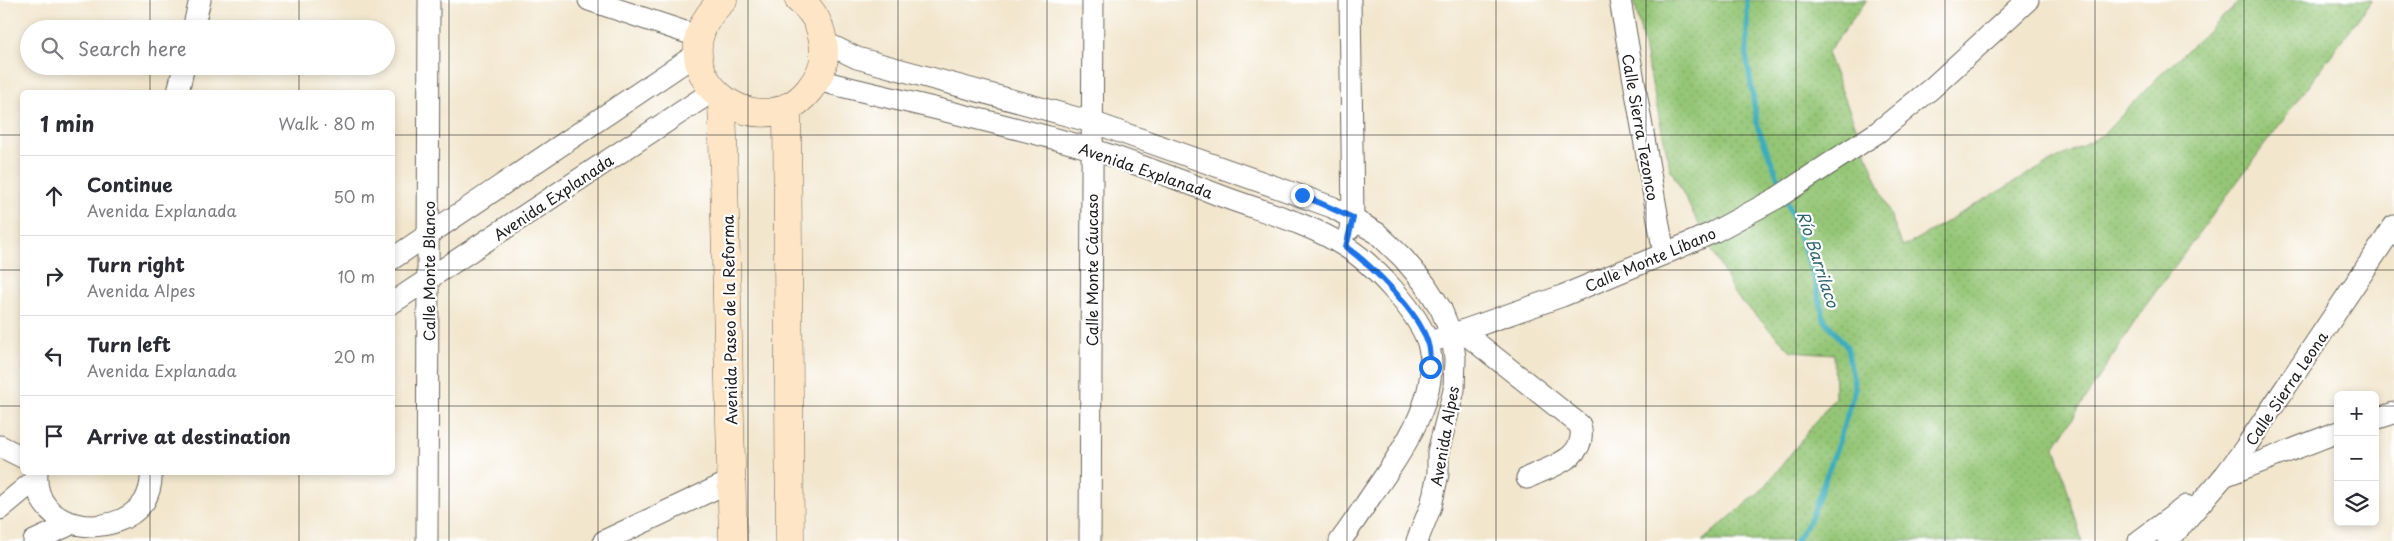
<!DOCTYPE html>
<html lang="en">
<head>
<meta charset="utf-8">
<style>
	body { margin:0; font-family:"Playpen Sans",sans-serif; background:#f7f7f7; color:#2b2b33 }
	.controls { position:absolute; right:15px; bottom:15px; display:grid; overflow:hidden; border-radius:8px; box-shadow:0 2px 8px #0003 }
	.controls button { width:45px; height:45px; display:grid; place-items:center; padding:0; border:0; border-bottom:1px solid #e1e1e2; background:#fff; color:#2b2b33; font:25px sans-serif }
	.stop { position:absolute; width:15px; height:15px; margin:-11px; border:4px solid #1a73e8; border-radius:50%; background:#fff }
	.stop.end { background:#1a73e8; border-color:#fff; box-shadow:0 1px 5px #0008 }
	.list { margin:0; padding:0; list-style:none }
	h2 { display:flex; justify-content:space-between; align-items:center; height:65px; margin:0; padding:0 20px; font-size:21px }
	h2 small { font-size:16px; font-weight:400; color:#7c7c81 }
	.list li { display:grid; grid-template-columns:32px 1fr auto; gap:15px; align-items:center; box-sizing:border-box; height:80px; padding:0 20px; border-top:1px solid #e1e1e2 }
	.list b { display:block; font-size:19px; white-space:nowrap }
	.list p { margin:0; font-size:16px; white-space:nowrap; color:#7c7c81 }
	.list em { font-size:16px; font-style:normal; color:#7c7c81 }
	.icon { flex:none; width:28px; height:28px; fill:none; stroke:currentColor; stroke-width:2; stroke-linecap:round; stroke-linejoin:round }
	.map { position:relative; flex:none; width:2394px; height:541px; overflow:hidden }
	.search { position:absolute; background:#fff; box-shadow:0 2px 8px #0003; left:20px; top:20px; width:375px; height:55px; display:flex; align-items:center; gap:12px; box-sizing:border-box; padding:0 18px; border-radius:28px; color:#7c7c81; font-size:19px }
	.panel { position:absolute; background:#fff; box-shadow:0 2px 8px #0003; left:20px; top:90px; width:375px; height:385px; border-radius:8px }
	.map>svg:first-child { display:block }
	.garden { fill:url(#garden-dots); stroke:#587149 }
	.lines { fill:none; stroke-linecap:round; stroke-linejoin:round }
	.stream { stroke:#3eadbb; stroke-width:5.5 }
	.street-casing { stroke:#67635a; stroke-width:23 }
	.secondary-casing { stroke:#67635a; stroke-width:29 }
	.street { stroke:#fff; stroke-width:21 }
	.secondary { stroke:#fde5c5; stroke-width:28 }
	.route { stroke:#1a73e8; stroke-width:6 }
	.grid { fill:none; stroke:#1c1c1c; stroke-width:1; stroke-opacity:0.55 }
	.labels { text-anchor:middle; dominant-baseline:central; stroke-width:4.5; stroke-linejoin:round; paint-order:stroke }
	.street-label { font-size:15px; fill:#1c1c1c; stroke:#fff }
	.water-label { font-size:16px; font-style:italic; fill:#2d646c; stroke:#fff }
</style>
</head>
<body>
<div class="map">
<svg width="2394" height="541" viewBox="0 0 2394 541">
	<defs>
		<pattern id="garden-dots" width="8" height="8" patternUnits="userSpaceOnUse" patternTransform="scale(1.25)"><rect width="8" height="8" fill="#94c676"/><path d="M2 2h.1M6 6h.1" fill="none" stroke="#7faa66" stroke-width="1.8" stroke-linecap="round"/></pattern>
	</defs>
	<rect width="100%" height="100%" fill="#fff"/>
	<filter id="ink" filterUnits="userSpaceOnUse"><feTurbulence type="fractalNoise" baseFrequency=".02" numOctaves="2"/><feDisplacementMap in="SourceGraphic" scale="10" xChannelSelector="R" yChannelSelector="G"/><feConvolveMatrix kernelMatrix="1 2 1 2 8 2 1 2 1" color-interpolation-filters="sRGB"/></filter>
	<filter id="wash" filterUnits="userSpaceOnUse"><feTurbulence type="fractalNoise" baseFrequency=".0096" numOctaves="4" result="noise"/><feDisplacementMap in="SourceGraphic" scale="20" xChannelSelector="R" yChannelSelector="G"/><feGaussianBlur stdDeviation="1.12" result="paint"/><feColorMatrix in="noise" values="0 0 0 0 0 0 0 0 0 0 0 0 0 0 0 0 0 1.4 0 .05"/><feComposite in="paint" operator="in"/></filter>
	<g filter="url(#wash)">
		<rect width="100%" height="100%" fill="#f2e6cd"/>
		<polygon class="garden" points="1634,0 1867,0 1827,53 1903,247 2030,173 2104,134 2156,79 2241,0 2372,0 2143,309 2055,446 2082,541 1702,541 1764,488 1835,397 1834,354 1791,351 1735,295 1670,168"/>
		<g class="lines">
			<g class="stream">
				<polyline points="1747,0 1747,60 1758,128 1783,190"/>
				<polyline points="1786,198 1815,281 1824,319 1847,347 1855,389 1838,444 1811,518 1796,541"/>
			</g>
		</g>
	</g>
	<g filter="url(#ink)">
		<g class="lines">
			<defs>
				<g id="street">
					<polyline points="589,0 700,37"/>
					<polyline points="1350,0 1353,218 1350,229"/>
					<polyline points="1620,0 1664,254"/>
					<polyline points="193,29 200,0"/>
					<polyline points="824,42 857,58 1092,122 1332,207 1377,233 1403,258 1425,284 1441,309 1452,336 1455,358 1454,390 1438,452 1438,474 1431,506 1417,541"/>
					<path d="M817 80C908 103 1001 122 1091 149 1136 163 1180 180 1224 197 1264 212 1309 223 1346 247 1373 264 1418 312 1428 343 1443 396 1399 456 1371 496 1361 511 1351 527 1340 541"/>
					<polyline points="178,92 184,66"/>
					<polyline points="392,259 698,53"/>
					<polyline points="392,303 713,91"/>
					<path d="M1463 332 1580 425C1589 458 1551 466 1527 478"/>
					<polyline points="1439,339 1562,296 1664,254 1714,232 1777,198 1878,132 1932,88 2028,0"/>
					<polyline points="2375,419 2394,413"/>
					<polyline points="0,446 22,457"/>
					<path d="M37 472C32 533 115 541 144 502 149 493 152 483 151 472"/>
					<polyline points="2224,476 2338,432"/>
					<polyline points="0,509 36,479"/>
					<polyline points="34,541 67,526"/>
					<polyline points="427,541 429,0"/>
					<polyline points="604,541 733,480"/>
					<polyline points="1090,541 1093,0"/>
					<polyline points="2139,541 2186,506"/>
					<polyline points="2168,541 2225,475 2245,448 2394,226"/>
				</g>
				<g id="secondary">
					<path d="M723 0C649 67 756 155 809 90 816 81 824 69 824 56 824 33 818 14 799 0"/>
					<polyline points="722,99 733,541"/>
					<polyline points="787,107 790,541"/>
				</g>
			</defs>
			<use href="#street" class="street-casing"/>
			<use href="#secondary" class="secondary-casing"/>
			<use href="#street" class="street"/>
			<use href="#secondary" class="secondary"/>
		</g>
	</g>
	<g class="lines" filter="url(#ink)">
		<path class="route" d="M1302 195 1353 218 1346 247C1371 265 1420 313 1428 344 1430 351 1430 359 1430 367"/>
	</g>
	<path class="grid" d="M150 0V29M299 0V29M449 0V541M598 0V541M748 0V541M898 0V541M1047 0V541M1197 0V541M1347 0V541M1496 0V541M1646 0V541M1796 0V541M1945 0V541M2095 0V541M2244 0V541M150 66V92M299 66V92M0 135H22M392 135H2394M0 270H22M392 270H2394M0 406H22M392 406H2338M2375 406H2394M150 472V541M299 472V541"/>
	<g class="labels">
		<g class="street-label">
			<text transform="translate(1641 127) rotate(80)">Calle Sierra Tezonco</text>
			<text transform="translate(1146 170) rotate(19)">Avenida Explanada</text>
			<text transform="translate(553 197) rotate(-34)">Avenida Explanada</text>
			<text transform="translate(1650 259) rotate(-23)">Calle Monte Líbano</text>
			<text transform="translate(1091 270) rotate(-90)">Calle Monte Cáucaso</text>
			<text transform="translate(428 271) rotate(-90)">Calle Monte Blanco</text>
			<text transform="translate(729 320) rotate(-91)">Avenida Paseo de la Reforma</text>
			<text transform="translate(2286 388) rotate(-56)">Calle Sierra Leona</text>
			<text transform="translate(1444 436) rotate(-80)">Avenida Alpes</text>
		</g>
		<g class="water-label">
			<text transform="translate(1819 259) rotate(72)">Río Barrilaco</text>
		</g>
	</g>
</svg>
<div class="controls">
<button>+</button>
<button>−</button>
<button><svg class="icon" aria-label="layers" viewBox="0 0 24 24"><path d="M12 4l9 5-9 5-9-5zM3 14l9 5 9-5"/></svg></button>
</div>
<div class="stop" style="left:1430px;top:367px"></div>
<div class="stop end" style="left:1302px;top:195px"></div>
<div class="search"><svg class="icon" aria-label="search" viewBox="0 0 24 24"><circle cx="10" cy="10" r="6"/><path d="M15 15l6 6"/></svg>Search here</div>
<section class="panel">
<h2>1 min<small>Walk · 80 m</small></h2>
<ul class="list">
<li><svg class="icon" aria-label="ahead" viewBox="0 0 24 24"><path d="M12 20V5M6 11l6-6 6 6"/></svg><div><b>Continue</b><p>Avenida Explanada</p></div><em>50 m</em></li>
<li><svg class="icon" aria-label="right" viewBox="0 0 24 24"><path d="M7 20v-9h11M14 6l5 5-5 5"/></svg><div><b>Turn right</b><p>Avenida Alpes</p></div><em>10 m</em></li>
<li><svg class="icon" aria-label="left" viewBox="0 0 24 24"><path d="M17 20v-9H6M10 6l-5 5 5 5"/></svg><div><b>Turn left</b><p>Avenida Explanada</p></div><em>20 m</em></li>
<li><svg class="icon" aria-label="arrive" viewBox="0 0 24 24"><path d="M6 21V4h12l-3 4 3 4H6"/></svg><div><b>Arrive at destination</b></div></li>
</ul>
</section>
</div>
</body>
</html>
